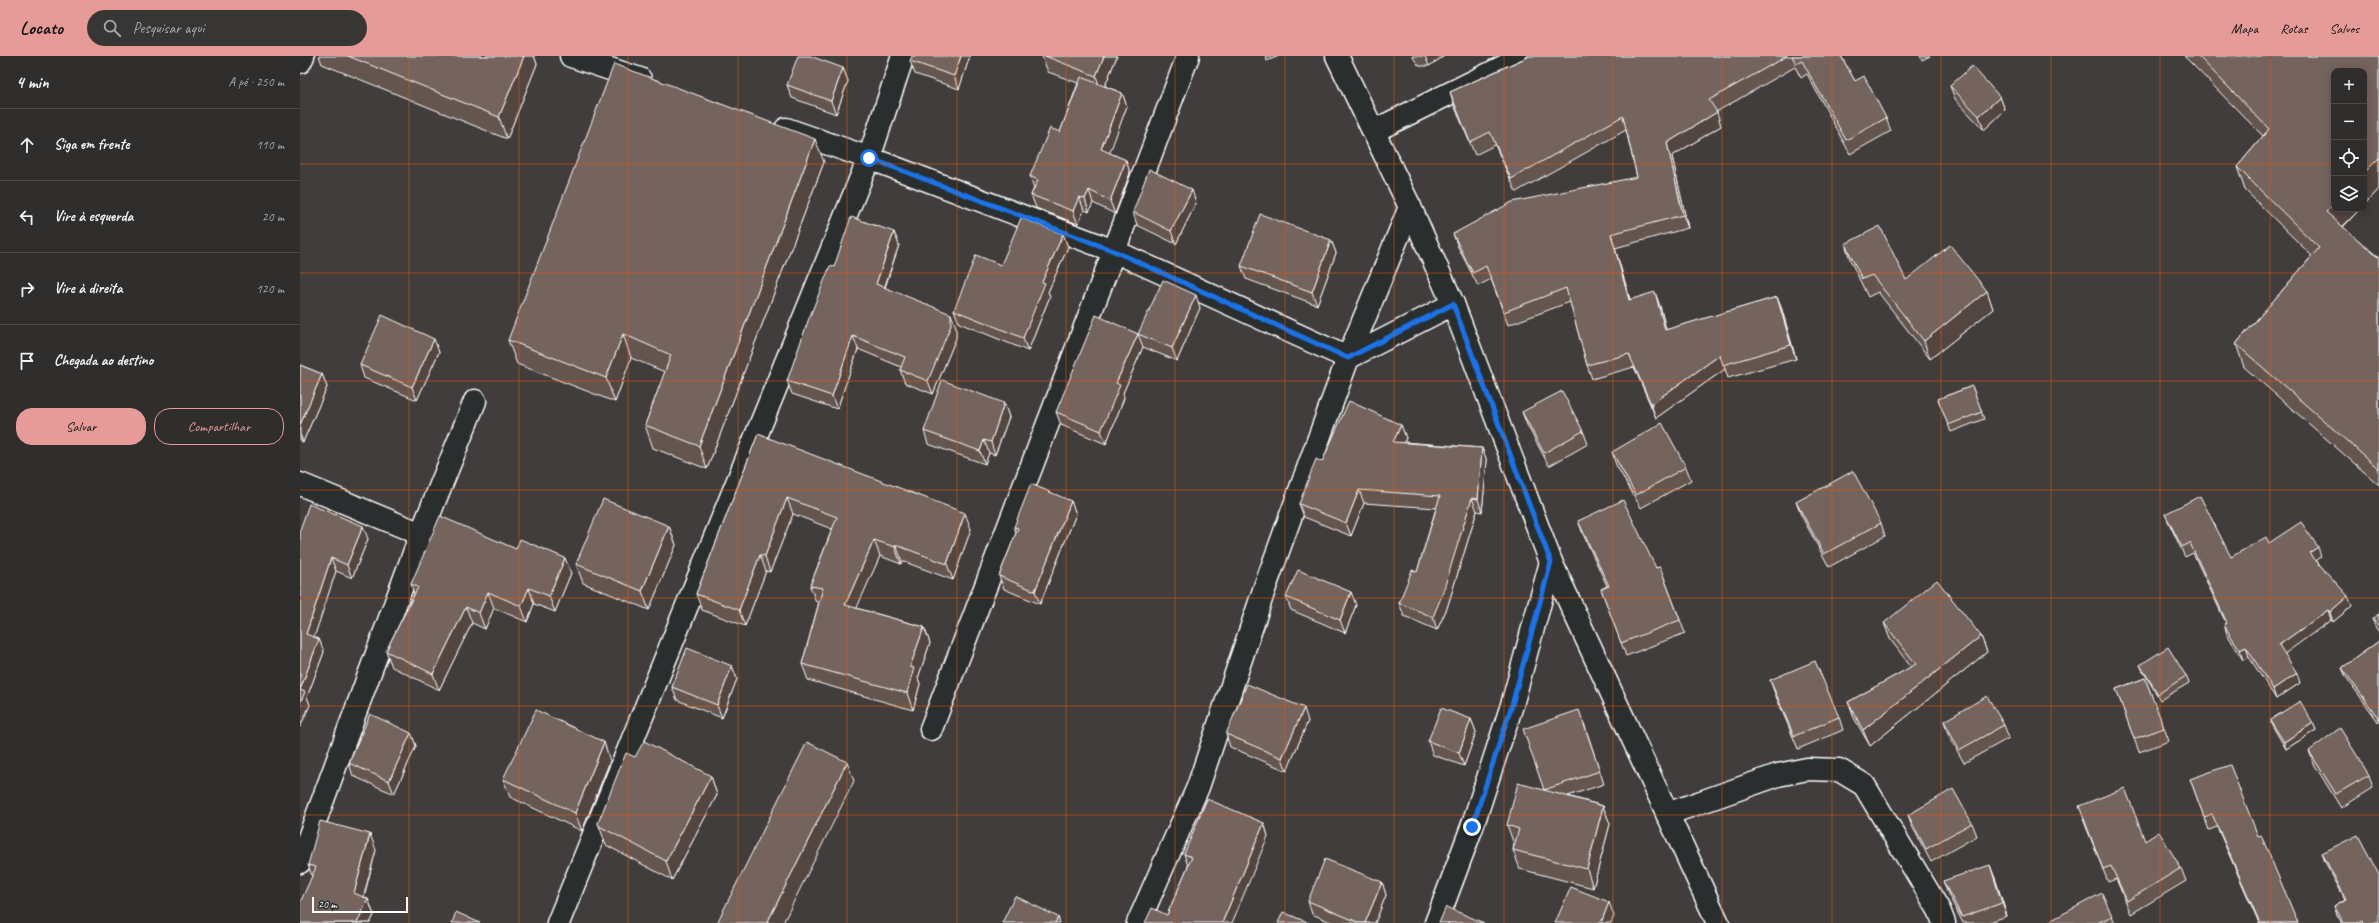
<!DOCTYPE html>
<html lang="pt">
<head>
<meta charset="utf-8">
<style>
	body { margin:0; font-family:Caveat,sans-serif; background:#383635; color:#f1f3f6 }
	.controls { position:absolute; right:12px; top:12px; display:grid; overflow:hidden; border-radius:8px; box-shadow:0 2px 10px #0003 }
	.controls button { width:36px; height:36px; display:grid; place-items:center; padding:0; border:0; border-bottom:1px solid #4b4a49; background:#302e2d; color:#f1f3f6; font:20px sans-serif }
	.scale { position:absolute; left:12px; bottom:10px; width:96px; box-sizing:border-box; padding-left:4px; border:2px solid #fff; border-top:0; font-size:11px; line-height:14px; white-space:nowrap; color:#fff; -webkit-text-stroke:3px #2a2d2e; paint-order:stroke }
	.stop { position:absolute; width:12px; height:12px; margin:-9px; border:3px solid #1a73e8; border-radius:50%; background:#fff }
	.stop.end { background:#1a73e8; border-color:#fff; box-shadow:0 1px 4px #0008 }
	.list { margin:0; padding:0; list-style:none }
	h2 { display:flex; justify-content:space-between; align-items:center; height:52px; margin:0; padding:0 16px; font-size:17px }
	h2 small { font-size:13px; font-weight:400; color:#a8a8aa }
	.list li { display:grid; grid-template-columns:26px 1fr auto; gap:12px; align-items:center; box-sizing:border-box; height:72px; padding:0 16px; border-top:1px solid #4b4a49 }
	.list b { display:block; font-size:15px; white-space:nowrap }
	.list em { font-size:13px; font-style:normal; color:#a8a8aa }
	.actions { display:flex; gap:8px; padding:12px 16px }
	.actions a { flex:1; padding:9px 0; border:1px solid #e69b98; border-radius:16px; text-align:center; font-size:14px; color:#e69b98 }
	.actions .main { background:#e69b98; color:#111 }
	.icon { flex:none; width:22px; height:22px; fill:none; stroke:currentColor; stroke-width:2; stroke-linecap:round; stroke-linejoin:round }
	.map { position:relative; flex:none; width:2079px; height:867px; overflow:hidden }
	header { display:flex; align-items:center; gap:24px; box-sizing:border-box; height:56px; padding:0 20px; background:#e69b98; color:#111 }
	header strong { font-size:19px }
	nav { display:flex; gap:22px; margin-inline-start:auto; font-size:14px }
	.search { width:280px; height:36px; background:#383635; display:flex; align-items:center; gap:10px; box-sizing:border-box; padding:0 14px; border-radius:22px; color:#a8a8aa; font-size:15px }
	main { display:flex }
	aside { flex:1; background:#302e2d }
	.map>svg:first-child { display:block }
	.lines { fill:none; stroke-linecap:round; stroke-linejoin:round }
	.minor-casing { stroke:#fff; stroke-width:25 }
	.tertiary-casing { stroke:#fff; stroke-width:25 }
	.minor { stroke:#2a2d2e; stroke-width:22 }
	.tertiary { stroke:#2a2d2e; stroke-width:22 }
	.wall { fill:#655550; stroke:#fff }
	.shaded-wall { fill:#524541; stroke:#fff }
	.building { fill:#75635d; stroke:#fff }
	.route { stroke:#1a73e8; stroke-width:5 }
	.grid { fill:none; stroke:#e8590c; stroke-width:1; stroke-opacity:0.55 }
</style>
</head>
<body>
<header>
<strong>Locato</strong>
<div class="search"><svg class="icon" aria-label="search" viewBox="0 0 24 24"><circle cx="10" cy="10" r="6"/><path d="M15 15l6 6"/></svg>Pesquisar aqui</div>
<nav><a>Mapa</a><a>Rotas</a><a>Salvos</a></nav>
</header>
<main>
<aside>
<h2>4 min<small>A pé · 250 m</small></h2>
<ul class="list">
<li><svg class="icon" aria-label="ahead" viewBox="0 0 24 24"><path d="M12 20V5M6 11l6-6 6 6"/></svg><div><b>Siga em frente</b></div><em>110 m</em></li>
<li><svg class="icon" aria-label="left" viewBox="0 0 24 24"><path d="M17 20v-9H6M10 6l-5 5 5 5"/></svg><div><b>Vire à esquerda</b></div><em>20 m</em></li>
<li><svg class="icon" aria-label="right" viewBox="0 0 24 24"><path d="M7 20v-9h11M14 6l5 5-5 5"/></svg><div><b>Vire à direita</b></div><em>120 m</em></li>
<li><svg class="icon" aria-label="arrive" viewBox="0 0 24 24"><path d="M6 21V4h12l-3 4 3 4H6"/></svg><div><b>Chegada ao destino</b></div></li>
</ul>
<div class="actions"><a class="main">Salvar</a><a>Compartilhar</a></div>
</aside>
<div class="map">
<svg width="2079" height="867" viewBox="0 0 2079 867">
	<rect width="100%" height="100%" fill="#403d3c"/>
	<filter id="ink" filterUnits="userSpaceOnUse"><feTurbulence type="fractalNoise" baseFrequency=".025" numOctaves="2"/><feDisplacementMap in="SourceGraphic" scale="8" xChannelSelector="R" yChannelSelector="G"/><feConvolveMatrix kernelMatrix="1 2 1 2 8 2 1 2 1" color-interpolation-filters="sRGB"/></filter>
	<g filter="url(#ink)">
		<g class="lines">
			<defs>
				<g id="minor">
					<polyline points="271,0 340,23"/>
					<polyline points="603,0 569,102 814,195 631,673"/>
					<polyline points="888,0 814,195 1048,302 1153,248"/>
					<polyline points="0,6 3,0"/>
					<polyline points="1074,75 1225,0"/>
					<polyline points="0,428 121,478 0,806"/>
					<polyline points="121,478 175,345"/>
					<polyline points="1367,758 1478,719 1507,713 1539,714 1564,729 1639,854 1644,867"/>
					<polyline points="258,867 569,102 486,73"/>
					<polyline points="838,867 898,731 965,531 1048,302 1110,151"/>
					<polyline points="1136,867 1172,771 1212,649 1251,506"/>
				</g>
				<polyline id="tertiary" points="1037,0 1110,151 1153,248 1251,506 1418,867"/>
			</defs>
			<use href="#minor" class="minor-casing"/>
			<use href="#tertiary" class="tertiary-casing"/>
			<use href="#minor" class="minor"/>
			<use href="#tertiary" class="tertiary"/>
		</g>
		<g class="wall">
			<polygon points="19,0 234,0 237,8 207,83 22,8"/>
			<polygon points="670,0 659,33 615,18 610,5"/>
			<polygon points="742,0 817,0 805,30 822,37 827,50 809,97 826,104 830,117 815,158 793,147 789,156 784,154 778,168 736,152 731,139 734,132 730,120 760,76 778,27 748,16"/>
			<polygon points="965,0 979,0 967,5"/>
			<polygon points="1112,0 1144,0 1129,10 1119,10"/>
			<polygon points="1227,0 1541,0 1555,25 1586,62 1591,75 1550,98 1507,18 1501,22 1495,11 1416,56 1421,70 1372,100 1388,172 1315,192 1330,243 1360,250 1366,274 1477,241 1482,254 1496,303 1428,322 1425,313 1356,362 1334,311 1292,323 1287,309 1270,246 1208,269 1191,223 1178,230 1158,191 1153,178 1337,121 1326,74 1216,136 1195,89 1175,99 1154,49 1150,36 1227,1"/>
			<polygon points="1620,0 1630,0 1622,4"/>
			<polygon points="1884,0 2079,0 2079,133 2064,149 2064,15 2034,153 2060,153 2043,171 2079,202 2079,429 1944,311 1936,288 2012,200 1945,134 1937,111 1963,80"/>
			<polygon points="543,12 548,25 536,58 492,42 487,29"/>
			<polygon points="1650,30 1700,41 1705,54 1684,74 1655,43"/>
			<polygon points="524,106 407,413 353,392 345,369 365,316 331,302 315,346 217,308 208,284"/>
			<polygon points="896,147 876,188 837,169 833,156"/>
			<polygon points="594,176 599,189 585,232 656,271 656,282 633,338 605,327 600,314 601,311 558,293 537,353 492,338 487,325 534,211"/>
			<polygon points="763,178 768,191 748,236 750,240 728,295 659,267 654,254 701,209"/>
			<polygon points="1031,184 1036,197 1017,249 946,223 941,210"/>
			<polygon points="1545,188 1606,224 1687,235 1693,253 1630,303 1578,236 1568,241 1551,206"/>
			<polygon points="900,252 877,305 843,291 823,337 824,342 806,388 761,369 756,356 838,278"/>
			<polygon points="139,296 117,344 64,322 60,309"/>
			<polygon points="0,309 22,318 27,331 3,386 0,385"/>
			<polygon points="1672,330 1684,363 1651,376 1638,343"/>
			<polygon points="704,347 709,361 695,399 689,397 685,408 628,388 624,375"/>
			<polygon points="1222,356 1283,375 1288,388 1249,410 1227,369"/>
			<polygon points="1101,369 1106,382 1104,386 1182,392 1187,405 1182,456 1177,455 1147,552 1137,574 1104,560 1099,547 1117,516 1136,452 1064,447 1051,480 1004,461 999,448 1022,406"/>
			<polygon points="458,378 671,473 653,524 602,505 601,508 580,500 556,552 624,571 630,587 618,622 620,628 613,654 508,624 502,608 519,546 516,546 510,530 532,473 493,458 470,516 466,515 445,570 402,554 396,538"/>
			<polygon points="1312,396 1386,411 1391,424 1341,452 1316,409"/>
			<polygon points="771,445 776,458 740,548 704,533 699,520 716,477 714,471"/>
			<polygon points="1496,446 1581,467 1585,480 1529,511 1501,459"/>
			<polygon points="1865,458 1931,501 1969,487 2021,501 2016,504 2052,550 2033,566 2031,564 1984,597 2000,627 1976,643 1949,601 1943,604 1927,578 1924,569 1926,567 1893,497 1885,501 1869,467"/>
			<polygon points="1278,465 1356,512 1360,511 1385,577 1326,600 1301,533 1307,530 1283,478"/>
			<polygon points="369,470 376,489 349,554 283,527 276,508"/>
			<polygon points="0,474 68,483 52,522 36,515 14,581 19,583 24,596 7,641 10,649 0,671"/>
			<polygon points="271,517 255,556 234,548 227,566 194,552 185,573 172,567 139,634 92,611 86,595 114,538 111,528"/>
			<polygon points="986,541 1056,549 1045,577 991,554"/>
			<polygon points="2079,558 2079,576 2076,572 2072,563"/>
			<polygon points="1584,567 1681,580 1687,596 1570,690 1554,662 1548,646 1611,611 1590,583"/>
			<polygon points="2079,585 2079,667 2046,621 2042,612"/>
			<polygon points="1840,609 1886,620 1889,627 1860,644 1843,615"/>
			<polygon points="432,610 437,623 422,662 377,644 372,631"/>
			<polygon points="1845,622 1869,685 1839,696 1816,633"/>
			<polygon points="1470,624 1539,661 1543,674 1498,693 1475,638"/>
			<polygon points="1171,663 1176,676 1164,710 1133,699 1128,685"/>
			<polygon points="1970,664 2013,667 2016,674 1986,693 1973,671"/>
			<polygon points="1008,665 987,715 930,691 926,678"/>
			<polygon points="1644,665 1704,669 1709,682 1664,707 1648,678"/>
			<polygon points="1284,667 1304,728 1268,740 1303,750 1310,768 1293,832 1220,813 1213,794 1214,788 1207,769 1244,734"/>
			<polygon points="111,677 116,690 94,738 53,720 49,707"/>
			<polygon points="2009,695 2069,719 2073,732 2041,752 2014,708"/>
			<polygon points="310,705 282,775 210,741 203,723"/>
			<polygon points="411,720 417,739 372,824 306,789 298,767"/>
			<polygon points="1890,723 1958,780 1998,867 1959,867 1917,771 1909,774"/>
			<polygon points="1608,759 1672,767 1677,780 1631,806 1613,772"/>
			<polygon points="1783,763 1845,785 1881,812 1886,825 1831,858 1816,823 1808,826"/>
			<polygon points="964,767 968,780 867,859 888,810 884,798"/>
			<polygon points="76,794 64,841 68,843 74,859 70,867 0,867 12,820 8,809"/>
			<polygon points="2022,797 2079,867 2042,867 2037,859 2034,850 2045,843 2025,806"/>
			<polygon points="1695,822 1707,860 1686,867 1663,867 1648,838 1643,825"/>
			<polygon points="1082,826 1086,839 1075,867 1033,867 1012,858 1008,845"/>
			<polygon points="1812,860 1815,867 1746,867"/>
		</g>
		<g class="shaded-wall">
			<polygon points="224,0 234,0 237,8 207,83 199,61"/>
			<polygon points="661,0 670,0 659,33 654,20"/>
			<polygon points="804,0 817,0 802,37 796,20"/>
			<polygon points="1125,0 1144,0 1129,10"/>
			<polygon points="543,12 548,25 536,58 531,45"/>
			<polygon points="822,37 827,50 806,107 801,93"/>
			<polygon points="1700,41 1705,54 1684,74 1679,60"/>
			<polygon points="1417,56 1421,70 1372,100 1388,172 1383,159 1367,87"/>
			<polygon points="515,83 524,106 407,413 399,390"/>
			<polygon points="2079,102 2079,133 2064,149 2064,117"/>
			<polygon points="826,104 830,117 815,158 810,145"/>
			<polygon points="789,134 793,147 789,156 785,143"/>
			<polygon points="892,134 896,147 876,188 871,175"/>
			<polygon points="779,141 784,154 778,168 773,155"/>
			<polygon points="2034,148 2034,153 2060,153 2034,179 2026,156"/>
			<polygon points="594,176 599,189 581,241 576,228"/>
			<polygon points="763,178 768,191 748,236 750,240 728,295 723,282 742,226"/>
			<polygon points="1311,178 1315,192 1333,257 1329,244"/>
			<polygon points="1031,184 1036,197 1017,249 1012,236"/>
			<polygon points="1687,235 1693,253 1630,303 1624,285"/>
			<polygon points="1355,236 1360,250 1370,287 1365,274"/>
			<polygon points="896,239 900,252 877,305 872,292"/>
			<polygon points="1477,241 1482,254 1496,303 1491,289"/>
			<polygon points="651,258 656,271 656,282 633,338 628,325"/>
			<polygon points="323,278 331,302 315,346 306,322"/>
			<polygon points="838,278 843,291 823,337 824,342 806,388 801,375 816,327"/>
			<polygon points="553,280 558,293 537,353 532,340"/>
			<polygon points="134,283 139,296 117,344 112,331"/>
			<polygon points="1420,299 1425,313 1356,362 1351,348"/>
			<polygon points="22,318 27,331 3,386 0,378 0,369"/>
			<polygon points="704,347 709,361 695,399 691,386"/>
			<polygon points="1101,369 1106,382 1098,399 1093,386"/>
			<polygon points="684,384 689,397 685,408 680,395"/>
			<polygon points="1182,392 1187,405 1182,456 1178,443"/>
			<polygon points="1059,434 1064,447 1051,480 1046,467"/>
			<polygon points="487,442 493,458 470,516 465,500"/>
			<polygon points="1172,442 1177,455 1147,552 1137,574 1133,561"/>
			<polygon points="771,445 776,458 740,548 735,535"/>
			<polygon points="665,457 671,473 653,524 647,508"/>
			<polygon points="63,470 68,483 52,522 47,509"/>
			<polygon points="369,470 376,489 349,554 342,535"/>
			<polygon points="574,484 580,500 551,565 545,549"/>
			<polygon points="596,489 602,505 601,508 595,491"/>
			<polygon points="2018,491 2021,501 2013,507 2009,497"/>
			<polygon points="460,499 466,515 445,570 439,554"/>
			<polygon points="31,502 36,515 11,591 6,578"/>
			<polygon points="265,502 271,517 255,556 249,540"/>
			<polygon points="229,532 234,548 227,566 221,550"/>
			<polygon points="188,536 194,552 185,573 179,557"/>
			<polygon points="1051,536 1056,549 1045,577 1040,564"/>
			<polygon points="2048,540 2052,550 2033,566 2030,556"/>
			<polygon points="166,551 172,567 139,634 133,618"/>
			<polygon points="2028,554 2031,564 1983,599 1979,589"/>
			<polygon points="624,571 630,587 618,622 620,628 613,654 607,637 610,611"/>
			<polygon points="1681,580 1687,596 1570,690 1563,674"/>
			<polygon points="19,583 24,596 7,641 10,649 0,671 0,634"/>
			<polygon points="1946,591 1949,601 1943,604 1940,594"/>
			<polygon points="432,610 437,623 422,662 417,649"/>
			<polygon points="1997,617 2000,627 1976,643 1973,633"/>
			<polygon points="1004,652 1008,665 987,715 982,702"/>
			<polygon points="1171,663 1176,676 1164,710 1159,697"/>
			<polygon points="2013,667 2016,674 1986,693 1984,686"/>
			<polygon points="111,677 116,690 94,738 89,725"/>
			<polygon points="304,686 310,705 282,775 275,757"/>
			<polygon points="547,706 554,725 483,867 467,867"/>
			<polygon points="411,720 417,739 372,824 366,805"/>
			<polygon points="1303,750 1310,768 1293,832 1287,813"/>
			<polygon points="964,767 968,780 932,867 922,867"/>
			<polygon points="70,778 76,794 60,853 54,837"/>
			<polygon points="1690,809 1695,822 1707,860 1702,847"/>
			<polygon points="1082,826 1086,839 1075,867 1065,867"/>
			<polygon points="68,843 74,859 70,867 57,867"/>
			<polygon points="1309,846 1314,860 1311,867 1301,867"/>
			<polygon points="758,861 760,867 755,867"/>
		</g>
		<g class="building">
			<polygon points="48,0 224,0 199,61"/>
			<polygon points="498,0 510,0 543,12 531,45 487,29"/>
			<polygon points="612,0 661,0 654,20 610,5"/>
			<polygon points="745,0 804,0 796,20"/>
			<polygon points="1227,0 1487,0 1409,44 1417,56 1367,87 1383,159 1311,178 1329,244 1355,236 1365,274 1477,241 1491,289 1423,309 1420,299 1351,348 1329,298 1287,309 1266,232 1204,256 1186,210 1173,217 1153,178 1212,146 1337,121 1323,60 1211,123 1190,76 1170,86 1150,36 1228,1"/>
			<polygon points="1492,0 1541,0 1555,25 1564,20 1586,62 1546,84 1502,5 1496,8"/>
			<polygon points="1898,0 2079,0 2079,102 2064,117 2064,15 2034,15 2034,148 2026,156 2079,202 2079,413 1936,288 2019,192 1937,111 1969,73"/>
			<polygon points="314,8 515,83 399,390 345,369 371,299 323,278 306,322 208,284"/>
			<polygon points="1672,10 1700,41 1679,60 1650,30"/>
			<polygon points="781,21 822,37 801,93 826,104 810,145 789,134 785,143 779,141 773,155 731,139 738,124 730,120 750,72 760,76"/>
			<polygon points="849,113 892,134 871,175 833,156"/>
			<polygon points="960,158 1031,184 1012,236 941,210"/>
			<polygon points="551,161 594,176 576,228 651,258 651,269 628,325 600,314 605,301 553,280 532,340 487,325 508,265 530,210 534,211"/>
			<polygon points="721,162 763,178 742,226 745,227 723,282 654,254 676,199 701,209"/>
			<polygon points="1580,170 1606,224 1650,189 1687,235 1624,285 1572,219 1562,223 1545,188"/>
			<polygon points="863,224 896,239 872,292 838,278"/>
			<polygon points="82,259 134,283 112,331 60,309"/>
			<polygon points="796,259 838,278 816,327 820,329 801,375 756,356"/>
			<polygon points="0,309 22,318 0,369"/>
			<polygon points="642,324 704,347 691,386 684,384 680,395 624,375"/>
			<polygon points="1672,330 1682,356 1648,369 1638,343"/>
			<polygon points="1262,335 1283,375 1244,397 1222,356"/>
			<polygon points="1049,345 1101,369 1093,386 1182,392 1178,443 1172,442 1142,539 1133,561 1099,547 1112,514 1117,516 1140,440 1059,434 1046,467 999,448 1016,403 1022,406"/>
			<polygon points="1362,367 1386,411 1336,439 1312,396"/>
			<polygon points="458,378 665,457 647,508 596,489 595,491 574,484 545,549 624,571 610,611 614,612 607,637 502,608 523,532 510,530 537,461 487,442 465,500 460,499 439,554 396,538"/>
			<polygon points="1553,415 1581,467 1524,498 1496,446"/>
			<polygon points="731,428 771,445 735,535 699,520 718,472 714,471"/>
			<polygon points="1900,440 1931,501 1966,481 1969,487 2001,466 2018,491 2009,497 2048,540 2030,556 2028,554 1979,589 1997,617 1973,633 1946,591 1940,594 1924,569 1927,567 1890,487 1882,491 1865,458"/>
			<polygon points="303,443 369,470 342,535 276,508"/>
			<polygon points="1323,444 1356,512 1360,511 1380,564 1321,587 1301,533 1309,530 1278,465"/>
			<polygon points="9,448 63,470 47,509 31,502 6,578 19,583 0,634 5,636 0,647 0,474"/>
			<polygon points="140,460 216,493 220,483 265,502 249,540 229,532 221,550 188,536 179,557 166,551 133,618 86,595 118,531 111,528"/>
			<polygon points="998,514 1051,536 1040,564 986,541"/>
			<polygon points="1637,524 1681,580 1563,674 1548,646 1616,608 1584,567"/>
			<polygon points="2079,558 2079,570 2072,563"/>
			<polygon points="2079,585 2079,663 2042,612"/>
			<polygon points="1868,591 1886,620 1858,638 1840,609"/>
			<polygon points="387,592 432,610 417,649 372,631"/>
			<polygon points="1515,605 1539,661 1494,680 1470,624"/>
			<polygon points="1845,622 1864,672 1834,683 1816,633"/>
			<polygon points="947,628 1004,652 982,702 926,678"/>
			<polygon points="1687,640 1704,669 1659,694 1644,665"/>
			<polygon points="2000,645 2013,667 1984,686 1970,664"/>
			<polygon points="1141,652 1171,663 1159,697 1128,685"/>
			<polygon points="236,654 304,686 275,757 203,723"/>
			<polygon points="1279,654 1300,715 1244,734 1223,673"/>
			<polygon points="70,658 111,677 89,725 49,707"/>
			<polygon points="2040,672 2069,719 2036,738 2009,695"/>
			<polygon points="344,685 411,720 366,805 299,770 298,767 326,697 335,701"/>
			<polygon points="507,686 547,706 467,867 417,867"/>
			<polygon points="1930,709 1958,780 1961,779 1998,867 1960,867 1912,758 1904,761 1890,723"/>
			<polygon points="1218,727 1303,750 1287,813 1213,794 1219,773 1207,769"/>
			<polygon points="1825,732 1845,785 1859,776 1881,812 1827,845 1811,810 1803,813 1779,750"/>
			<polygon points="1653,733 1672,767 1626,793 1608,759"/>
			<polygon points="907,743 964,767 922,867 845,867 852,852 867,859 892,801 884,798"/>
			<polygon points="20,765 70,778 54,837 68,843 57,867 0,867 0,847 16,811 8,809"/>
			<polygon points="2058,779 2079,819 2079,867 2064,867 2063,864 2057,867 2044,867 2034,850 2046,843 2022,797"/>
			<polygon points="1025,803 1082,826 1065,867 1060,867 1008,845"/>
			<polygon points="1690,809 1702,847 1662,861 1643,825"/>
			<polygon points="1271,831 1309,846 1301,867 1255,867"/>
			<polygon points="1802,837 1812,860 1797,867 1746,867"/>
			<polygon points="715,840 758,861 755,867 702,867"/>
			<polygon points="1146,851 1184,867 1139,867"/>
			<polygon points="156,856 180,867 152,867"/>
			<polygon points="983,856 1009,867 978,867"/>
		</g>
	</g>
	<g class="lines" filter="url(#ink)">
		<polyline class="route" points="569,102 814,195 1048,302 1153,248 1251,506 1212,649 1172,771"/>
	</g>
	<path class="grid" d="M109 0V867M219 0V867M328 0V867M438 0V867M547 0V867M657 0V867M766 0V867M875 0V867M985 0V867M1094 0V867M1204 0V867M1313 0V867M1422 0V867M1532 0V867M1641 0V867M1751 0V867M1860 0V867M1970 0V867M0 108H2034M2064 108H2079M0 217H2079M0 325H2079M0 434H2079M0 542H2079M0 650H2079M0 759H2079"/>
</svg>
<div class="controls">
<button>+</button>
<button>−</button>
<button><svg class="icon" aria-label="locate" viewBox="0 0 24 24"><circle cx="12" cy="12" r="6"/><path d="M12 2v4M12 18v4M2 12h4M18 12h4"/></svg></button>
<button><svg class="icon" aria-label="layers" viewBox="0 0 24 24"><path d="M12 4l9 5-9 5-9-5zM3 14l9 5 9-5"/></svg></button>
</div>
<div class="scale">20 m</div>
<div class="stop" style="left:569px;top:102px"></div>
<div class="stop end" style="left:1172px;top:771px"></div>
</div>
</main>
</body>
</html>
